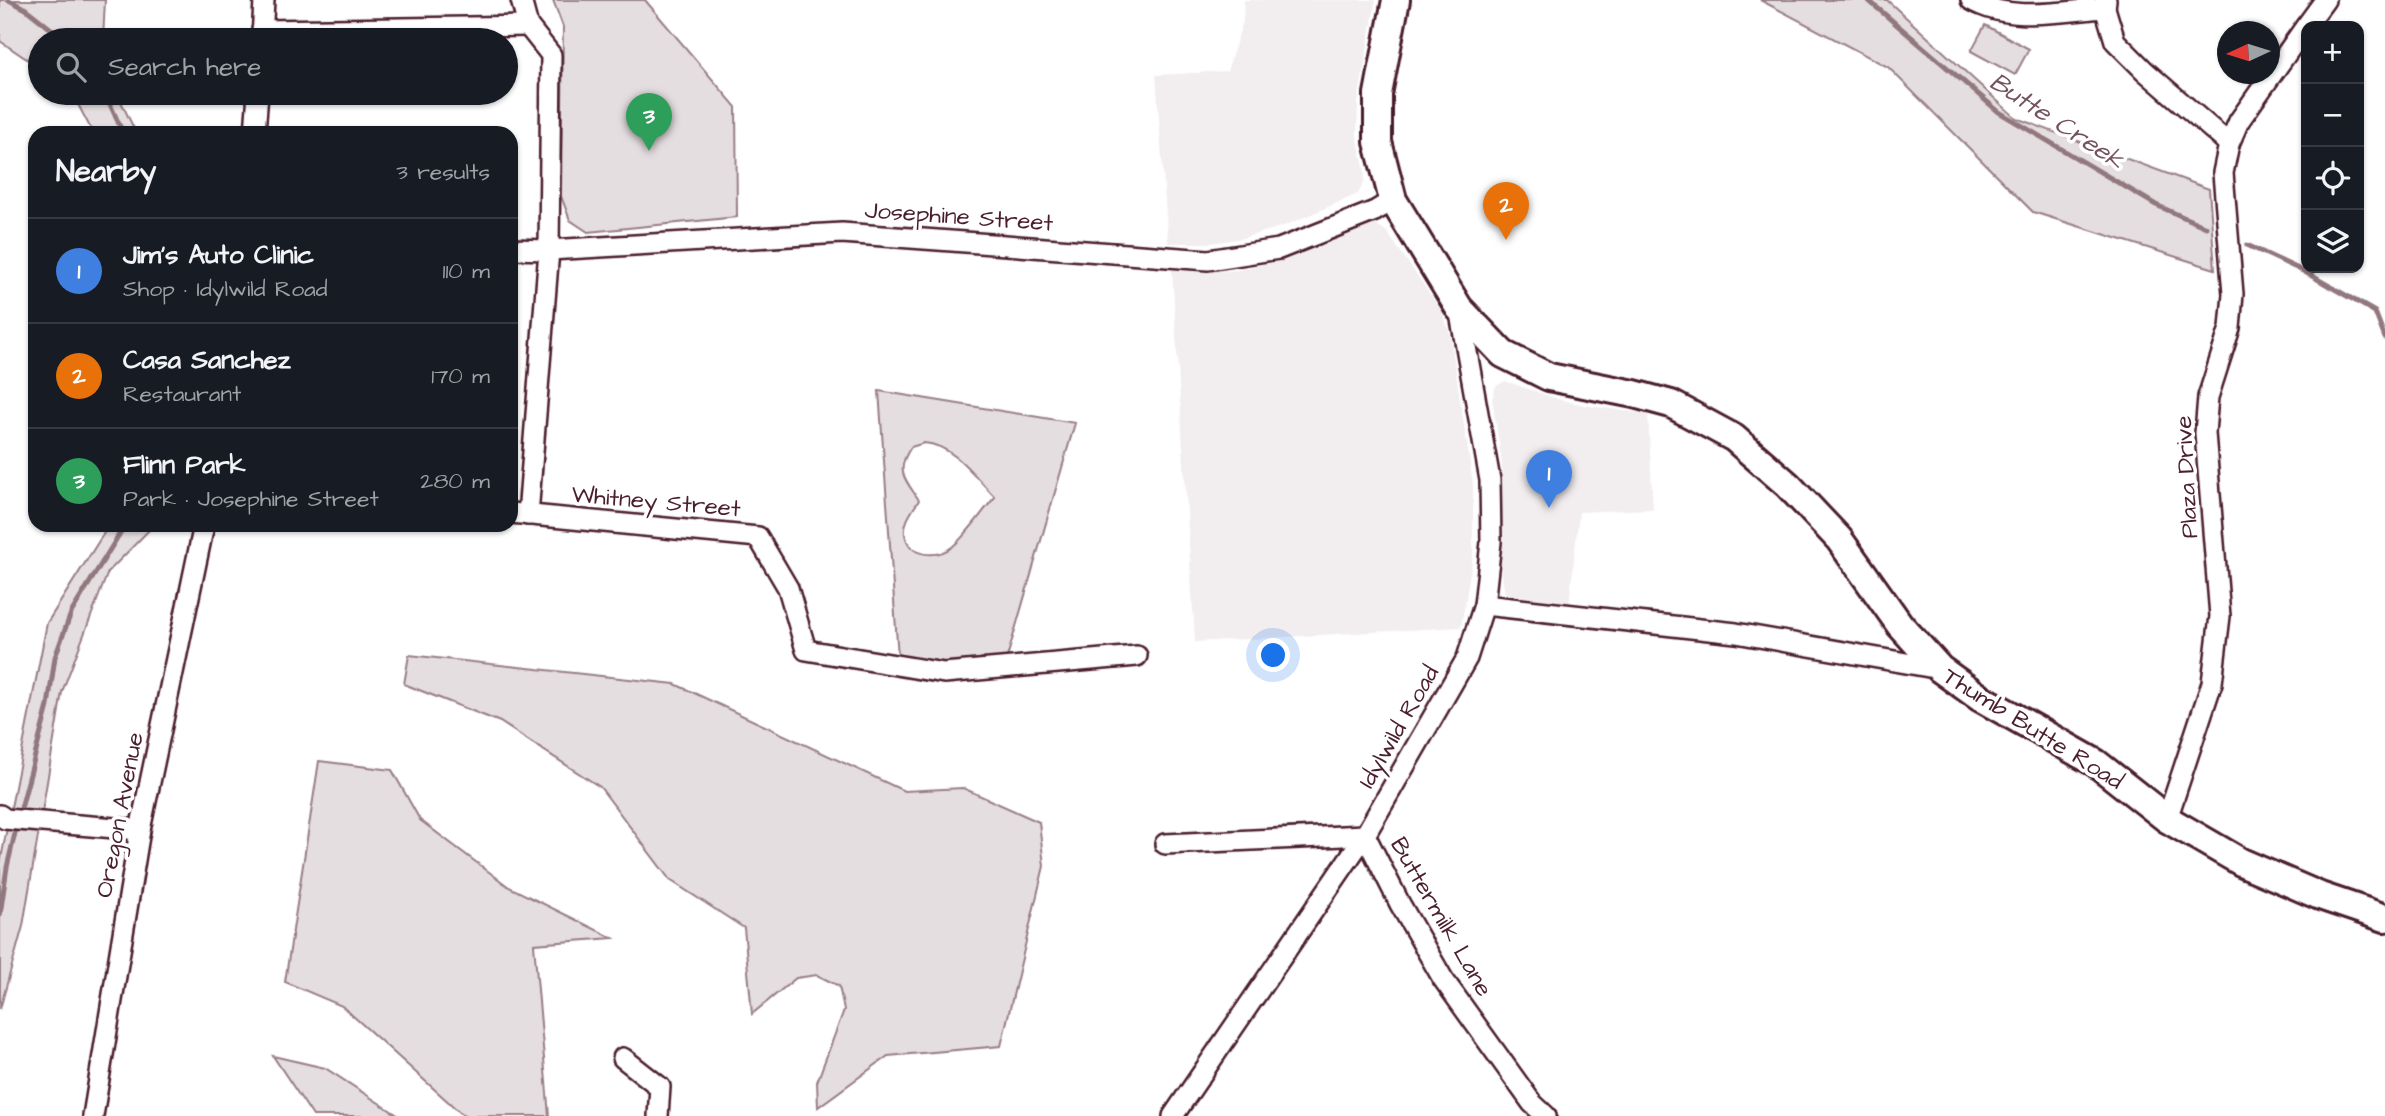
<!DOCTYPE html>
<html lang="en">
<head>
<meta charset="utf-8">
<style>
	body { margin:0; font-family:"Architects Daughter",sans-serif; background:#20242c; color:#f1f3f6 }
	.controls { position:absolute; right:21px; top:21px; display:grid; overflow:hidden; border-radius:14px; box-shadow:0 2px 5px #0004 }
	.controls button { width:63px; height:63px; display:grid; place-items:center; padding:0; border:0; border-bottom:2px solid #363941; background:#171b24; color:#f1f3f6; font:35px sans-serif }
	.compass { position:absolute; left:2217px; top:21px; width:63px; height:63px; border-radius:50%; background:#171b24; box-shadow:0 2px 5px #0004; rotate:266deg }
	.you { position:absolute; left:1274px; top:656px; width:24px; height:24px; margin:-18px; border:5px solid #fff; border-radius:50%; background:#1a73e8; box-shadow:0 0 0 10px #1a73e833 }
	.badge { display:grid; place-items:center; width:46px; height:46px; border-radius:50%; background:#2563eb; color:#fff; font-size:23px; font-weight:700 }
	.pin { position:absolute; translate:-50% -58px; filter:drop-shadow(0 2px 4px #0008) }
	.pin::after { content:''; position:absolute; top:37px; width:24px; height:21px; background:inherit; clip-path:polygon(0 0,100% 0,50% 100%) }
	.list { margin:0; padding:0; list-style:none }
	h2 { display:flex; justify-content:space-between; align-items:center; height:91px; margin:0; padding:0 28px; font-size:30px }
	h2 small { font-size:23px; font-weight:400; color:#9ea1a6 }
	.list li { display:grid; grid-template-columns:46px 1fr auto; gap:21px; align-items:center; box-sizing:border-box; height:105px; padding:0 28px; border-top:2px solid #363941 }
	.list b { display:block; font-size:26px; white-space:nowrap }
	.list p { margin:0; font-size:23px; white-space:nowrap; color:#9ea1a6 }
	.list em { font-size:23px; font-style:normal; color:#9ea1a6 }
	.icon { flex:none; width:38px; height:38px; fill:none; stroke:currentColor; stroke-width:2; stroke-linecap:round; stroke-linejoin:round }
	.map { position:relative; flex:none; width:2385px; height:1116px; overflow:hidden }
	.search { position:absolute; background:#171b24; box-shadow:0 2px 5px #0004; left:28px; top:28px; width:490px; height:77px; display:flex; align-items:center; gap:18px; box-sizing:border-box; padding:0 24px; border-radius:38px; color:#9ea1a6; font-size:26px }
	.panel { position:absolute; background:#171b24; box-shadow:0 2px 5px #0004; left:28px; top:126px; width:490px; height:406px; border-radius:21px }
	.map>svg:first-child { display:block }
	.built { fill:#f2eeef }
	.green { fill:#e5dee0; stroke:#987e86; stroke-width:2; fill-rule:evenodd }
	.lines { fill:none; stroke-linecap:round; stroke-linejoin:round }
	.stream { stroke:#91787e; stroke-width:5 }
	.street-casing { stroke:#4a1f2b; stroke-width:24 }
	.secondary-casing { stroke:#4a1f2b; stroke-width:32 }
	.street { stroke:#fff; stroke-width:19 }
	.secondary { stroke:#fff; stroke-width:26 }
	.labels { text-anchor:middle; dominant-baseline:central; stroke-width:7; stroke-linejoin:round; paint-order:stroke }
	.street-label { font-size:24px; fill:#4a1f2b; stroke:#fff }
	.water-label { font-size:26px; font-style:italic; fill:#74535c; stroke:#fff }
</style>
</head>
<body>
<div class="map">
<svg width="2385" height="1116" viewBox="0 0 2385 1116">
	<rect width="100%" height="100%" fill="#fff"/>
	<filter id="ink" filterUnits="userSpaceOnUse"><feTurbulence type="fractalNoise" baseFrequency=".0143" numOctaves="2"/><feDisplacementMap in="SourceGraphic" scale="14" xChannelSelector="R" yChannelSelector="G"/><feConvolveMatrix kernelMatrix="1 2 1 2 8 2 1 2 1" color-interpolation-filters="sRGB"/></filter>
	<g filter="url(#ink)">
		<g class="built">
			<polygon points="1244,0 1376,0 1358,102 1357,135 1365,172 1364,183 1358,194 1284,226 1243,238 1212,243 1168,243 1156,75 1227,71 1243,21"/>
			<polygon points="1376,224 1387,232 1441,310 1450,334 1473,483 1473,556 1461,627 1195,642 1172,270 1204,272 1238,270 1281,260 1367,225"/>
			<polygon points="1505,381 1558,399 1589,406 1648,414 1653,509 1579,512 1569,607 1510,599 1505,592 1501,574 1502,463 1492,399 1496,386"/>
		</g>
		<g class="green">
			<polygon points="0,0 105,0 103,40 40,40 40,68 0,41"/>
			<polygon points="553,0 645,0 736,107 737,217 588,232 570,220 561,196 563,27"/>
			<polygon points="1760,0 1887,0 2016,118 2209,189 2215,269 2033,212 1888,67"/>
			<polygon points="1985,25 2029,49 2015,75 1971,51"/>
			<polygon points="72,93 117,93 136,133 93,133"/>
			<path d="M879 391 1075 423 1006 661 939 665 898 657ZM924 443C954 445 975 477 995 497 981 513 968 534 952 547 936 559 909 557 905 534 903 522 913 510 919 500 904 478 895 471 911 447Z"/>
			<polygon points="109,525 154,525 108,572 62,692 23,926 0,1009 0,864 47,623"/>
			<polygon points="409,655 675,684 904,791 963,788 1039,822 1044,866 1001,1046 888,1056 818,1107 817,1082 844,1010 839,986 817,975 796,978 752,1014 744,928 670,880 600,787 500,722 404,684"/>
			<polygon points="319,761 392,770 420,820 509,887 613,938 534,944 549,1116 464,1116 342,1006 285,982"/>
			<polygon points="273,1056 325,1068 399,1116 313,1116"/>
		</g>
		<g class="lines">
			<g class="stream">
				<polyline points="9,0 26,9 65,40"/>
				<polyline points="1868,0 1999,112 2156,205 2206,227"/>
				<polyline points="105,93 123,133"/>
				<polyline points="2247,245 2305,272 2375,312 2385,338"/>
				<polyline points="19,816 48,706 55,657 71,613 125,525"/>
				<polyline points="0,915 7,867 17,825"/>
			</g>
			<defs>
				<g id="street">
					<polyline points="521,0 528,26 551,55 549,250 528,515"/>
					<path d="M1971 0C2010 23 2063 11 2105 8L2106 0"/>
					<polyline points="2105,8 2115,41 2145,71 2229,144"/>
					<polyline points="2306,26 2325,0"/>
					<polyline points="262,30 528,26"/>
					<polyline points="262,40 264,0"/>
					<polyline points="255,133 258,93"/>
					<polyline points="511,249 549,250 842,233 1208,260 1279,249 1375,211 1393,200"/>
					<polyline points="511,513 758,537 788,588 806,650 944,673 1137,656"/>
					<polyline points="1484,605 1736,633 1940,669"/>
					<polyline points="0,815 5,819 140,830"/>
					<polyline points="2167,819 2212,683 2220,616 2205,433 2208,397 2230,328 2233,294 2223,173 2229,144 2239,121 2306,26"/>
					<polyline points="1165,844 1365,835 1400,904 1443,979 1532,1103 1546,1116"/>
					<polyline points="623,1058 660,1087 658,1116"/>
					<polyline points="93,1116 140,830 204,525"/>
					<polyline points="1173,1116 1365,835 1467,658 1484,605 1491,542 1490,480 1459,308"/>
				</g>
				<polyline id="secondary" points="1396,0 1378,94 1378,142 1393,200 1459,308 1503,354 1549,377 1634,394 1671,404 1734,438 1788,485 1839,539 1900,625 1940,669 1979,697 2096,763 2167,819 2241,862 2320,896 2385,918"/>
			</defs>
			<use href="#street" class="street-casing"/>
			<use href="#secondary" class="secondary-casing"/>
			<use href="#street" class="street"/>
			<use href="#secondary" class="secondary"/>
		</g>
	</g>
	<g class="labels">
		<g class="street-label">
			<text transform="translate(959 217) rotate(4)">Josephine Street</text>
			<text transform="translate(2187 477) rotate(-93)">Plaza Drive</text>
			<text transform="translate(656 502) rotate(5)">Whitney Street</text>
			<text transform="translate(1399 727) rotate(-60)">Idylwild Road</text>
			<text transform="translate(2033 729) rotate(32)">Thumb Butte Road</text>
			<text transform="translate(120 815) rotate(-79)">Oregon Avenue</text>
			<text transform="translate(1441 917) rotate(60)">Buttermilk Lane</text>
		</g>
		<g class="water-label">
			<text transform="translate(2057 121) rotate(33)">Butte Creek</text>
		</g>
	</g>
</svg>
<div class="controls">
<button>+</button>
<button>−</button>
<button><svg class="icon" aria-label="locate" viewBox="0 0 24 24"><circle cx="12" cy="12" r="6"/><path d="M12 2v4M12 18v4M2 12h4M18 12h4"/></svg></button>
<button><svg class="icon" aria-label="layers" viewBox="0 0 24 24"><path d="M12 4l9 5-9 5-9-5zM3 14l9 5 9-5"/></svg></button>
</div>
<svg class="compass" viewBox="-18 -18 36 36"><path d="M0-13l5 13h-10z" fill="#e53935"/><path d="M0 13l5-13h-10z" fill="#9ea1a6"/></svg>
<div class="you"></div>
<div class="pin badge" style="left:1549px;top:508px;background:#3f7fe0">1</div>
<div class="pin badge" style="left:1506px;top:240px;background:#e8710a">2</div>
<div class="pin badge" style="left:649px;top:151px;background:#2e9e5b">3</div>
<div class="search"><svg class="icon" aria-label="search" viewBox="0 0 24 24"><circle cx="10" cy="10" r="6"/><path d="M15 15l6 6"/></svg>Search here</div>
<section class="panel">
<h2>Nearby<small>3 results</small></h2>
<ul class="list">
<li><span class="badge" style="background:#3f7fe0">1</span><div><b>Jim's Auto Clinic</b><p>Shop · Idylwild Road</p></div><em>110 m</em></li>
<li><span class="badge" style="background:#e8710a">2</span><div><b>Casa Sanchez</b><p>Restaurant</p></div><em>170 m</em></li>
<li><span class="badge" style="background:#2e9e5b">3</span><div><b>Flinn Park</b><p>Park · Josephine Street</p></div><em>280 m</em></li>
</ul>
</section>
</div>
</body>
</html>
